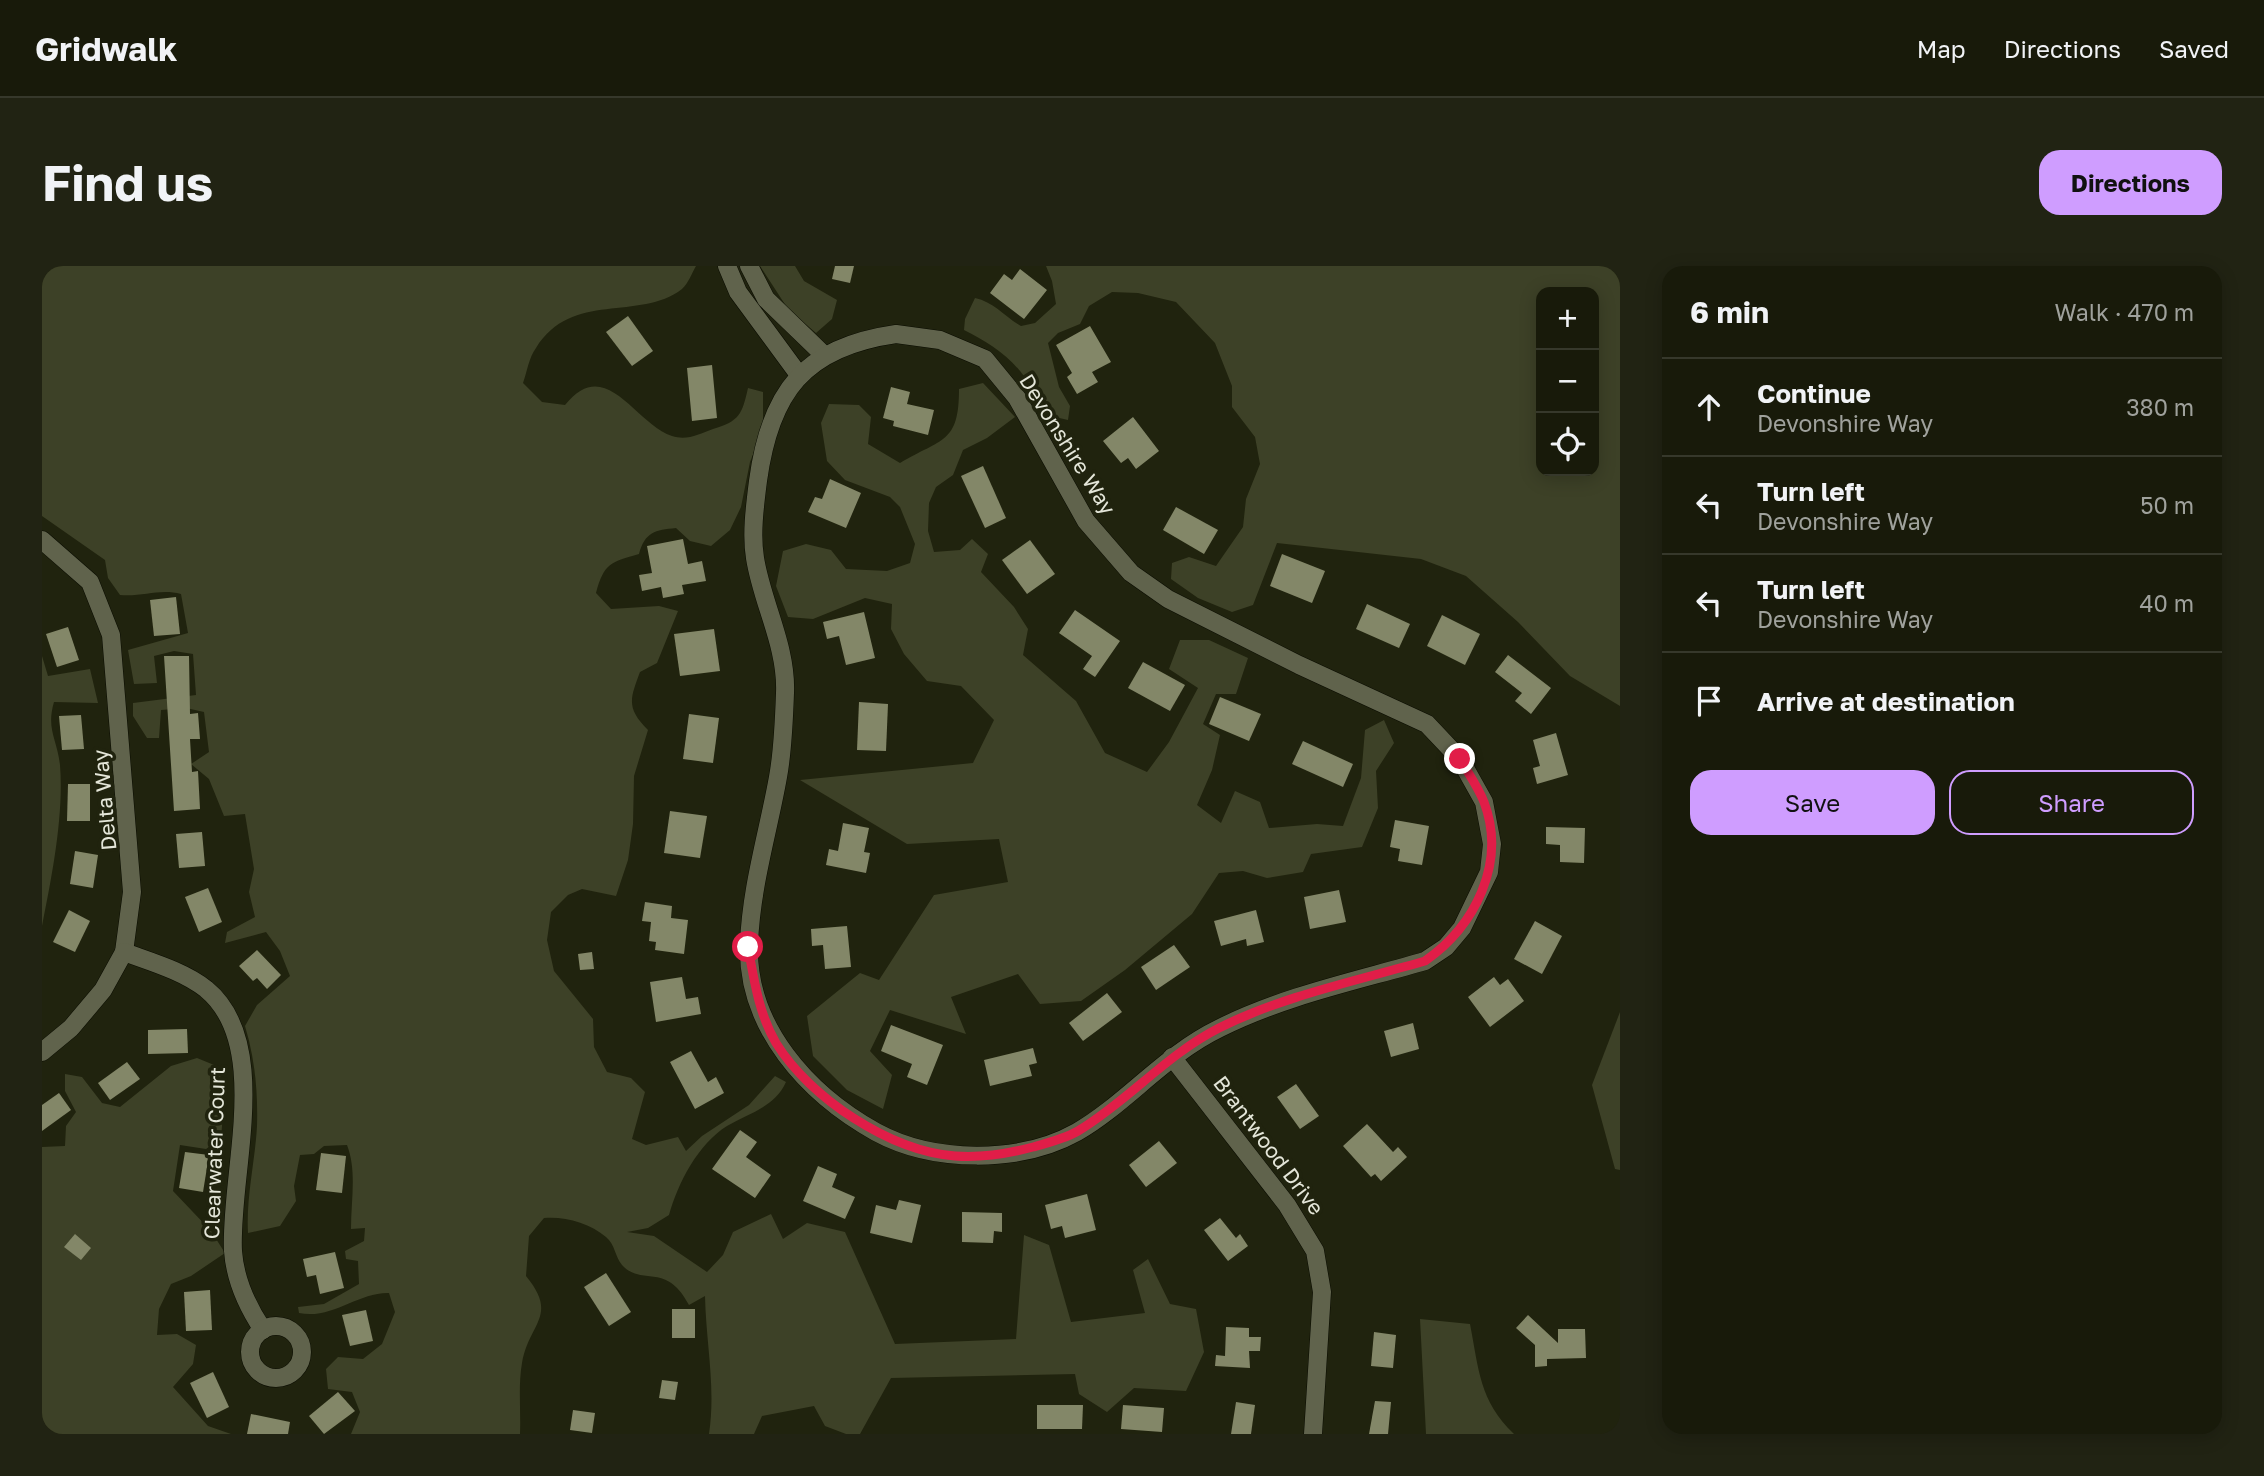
<!DOCTYPE html>
<html lang="en">
<head>
<meta charset="utf-8">
<style>
	body { margin:0; font-family:"Golos Text",sans-serif; background:#212313; color:#f1f3f6 }
	.controls { position:absolute; right:21px; top:21px; display:grid; overflow:hidden; border-radius:14px; box-shadow:0 4px 18px #0003 }
	.controls button { width:63px; height:63px; display:grid; place-items:center; padding:0; border:0; border-bottom:2px solid #36382b; background:#181a0a; color:#f1f3f6; font:35px sans-serif }
	.stop { position:absolute; width:21px; height:21px; margin:-16px; border:5px solid #e11d48; border-radius:50%; background:#fff }
	.stop.end { background:#e11d48; border-color:#fff; box-shadow:0 2px 7px #0008 }
	.list { margin:0; padding:0; list-style:none }
	h2 { display:flex; justify-content:space-between; align-items:center; height:91px; margin:0; padding:0 28px; font-size:30px }
	h2 small { font-size:23px; font-weight:400; color:#9fa19c }
	.list li { display:grid; grid-template-columns:46px 1fr auto; gap:21px; align-items:center; box-sizing:border-box; height:98px; padding:0 28px; border-top:2px solid #36382b }
	.list b { display:block; font-size:26px; white-space:nowrap }
	.list p { margin:0; font-size:23px; white-space:nowrap; color:#9fa19c }
	.list em { font-size:23px; font-style:normal; color:#9fa19c }
	.actions { display:flex; gap:14px; padding:21px 28px }
	.actions a { flex:1; padding:16px 0; border:2px solid #cf9dff; border-radius:21px; text-align:center; font-size:24px; color:#cf9dff }
	.actions .main { background:#cf9dff; color:#111 }
	.icon { flex:none; width:38px; height:38px; fill:none; stroke:currentColor; stroke-width:2; stroke-linecap:round; stroke-linejoin:round }
	.map { position:relative; flex:none; width:1578px; height:1168px; overflow:hidden; border-radius:21px }
	header { display:flex; align-items:center; gap:42px; box-sizing:border-box; height:98px; padding:0 35px; background:#181a0a; border-bottom:2px solid #36382b }
	header strong { font-size:33px }
	nav { display:flex; gap:38px; margin-inline-start:auto; font-size:24px }
	.intro { display:flex; align-items:center; justify-content:space-between; box-sizing:border-box; height:168px; padding:0 42px }
	h1 { margin:0; font-size:49px }
	.button { padding:18px 32px; border-radius:21px; background:#cf9dff; color:#111; font-size:24px; font-weight:700 }
	main { display:flex; gap:42px; padding:0 42px }
	aside { flex:1; background:#181a0a; border-radius:21px; box-shadow:0 4px 18px #0003 }
	.map>svg:first-child { display:block }
	.green { fill:#3d4127; fill-rule:evenodd }
	.building { fill:#838768 }
	.lines { fill:none; stroke-linecap:round; stroke-linejoin:round }
	.minor-casing { stroke:#0a0c00; stroke-width:19 }
	.minor { stroke:#60634c; stroke-width:18 }
	.route { stroke:#e11d48; stroke-width:9 }
	.labels { text-anchor:middle; dominant-baseline:central; stroke-width:7; stroke-linejoin:round; paint-order:stroke }
	.street-label { font-size:21px; fill:#e4e6d9; stroke:#20230e }
</style>
</head>
<body>
<header>
<strong>Gridwalk</strong>
<nav><a>Map</a><a>Directions</a><a>Saved</a></nav>
</header>
<div class="intro"><h1>Find us</h1><a class="button">Directions</a></div>
<main>
<div class="map">
<svg width="1578" height="1168" viewBox="0 0 1578 1168">
	<rect width="100%" height="100%" fill="#20230e"/>
	<g class="green">
		<path d="M0 0H654C650 7 646 18 640 23 597 56 530 24 494 82 487 91 485 106 481 117L500 136 523 139C564 88 592 157 630 170 645 175 657 168 671 163 698 155 700 148 706 122L721 126V163L708 196 699 241 688 264 669 280 648 275 634 262C613 264 603 266 597 288 569 296 562 297 554 327L569 343 617 340 636 345 615 397 598 406C588 433 584 442 606 464L592 510 591 558 586 594 574 630 540 623 526 629 509 646 505 674 512 705 551 753 552 781 565 806 589 812 603 826 590 873 604 879 636 871 644 885 660 870 707 839 733 810 744 816C733 841 707 847 685 860 656 878 636 917 627 949L606 962 585 966 612 970 665 1006 681 989 691 966 729 948 741 973 765 957 803 966 853 1078 974 1073 982 969 1007 979 1029 1056 1103 1047 1091 1004 1106 993 1128 1038 1154 1043 1162 1086 1144 1125 1092 1122 1065 1146 1037 1128 1033 1108 849 1112 818 1168H804L783 1160 772 1140 720 1150 712 1168H667C674 1121 664 1078 663 1030L647 1039C624 995 600 1021 580 999 573 991 573 978 564 971 548 957 522 950 502 952L487 970 484 1010C517 1050 487 1057 480 1097 476 1120 479 1145 478 1168H309L318 1146 310 1126 286 1123 284 1103 296 1091 321 1093 340 1078 353 1046 347 1027C316 1026 290 1054 257 1047L256 1041 282 1038 317 1018 316 995 304 993 303 985 322 975 323 962 309 963C309 934 315 905 305 879L282 880 272 888 258 889 252 920 254 935 238 960 206 967C204 931 213 896 215 860 216 826 213 793 203 760L215 739 248 710 238 685 224 666 183 677 185 666 213 651 207 626 212 603 203 548 182 550 167 513 149 498 167 486 162 446 144 442 119 444 117 472H105L91 450V437L154 429 151 388 132 385 112 390 115 417 92 418 86 384 146 367 139 328C118 322 101 331 78 329L66 312 63 294 0 250Z"/>
		<polygon points="718,0 753,0 762,15 795,34 790,53 774,67 746,43"/>
		<path d="M1004 0H1578V440L1528 410 1476 356 1424 310 1379 293 1235 277 1211 339 1190 346 1156 332 1129 313 1130 297 1147 291 1174 300 1201 261 1204 233 1218 198 1213 171 1190 141V120L1173 77 1134 36 1096 27 1070 26 1047 40 1038 58 1016 67 1006 77 1017 121 1028 140 1026 154 1000 148C995 139 993 131 989 122 975 94 948 77 922 64L923 53 933 32C952 36 963 51 979 60L993 57 1014 38 1010 15ZM1499 26H1552V205H1499Z"/>
		<path d="M941 117 973 151 945 172 921 184 911 209 894 221 887 237 886 265 892 286 918 284 930 273 946 288 939 306 972 341 986 363 981 389 1034 435 1063 487 1105 506 1127 476 1156 422 1127 403 1138 374H1167L1206 392 1194 428H1174L1161 458 1178 469 1170 504 1155 539 1179 557 1193 525 1218 536 1227 562 1275 558 1301 560 1319 512 1323 464 1342 454 1352 477 1334 505 1336 542 1320 581 1269 588 1261 606 1225 612 1201 605 1177 607 1150 648 1083 704 1039 735 998 738 976 708 909 731 924 768 848 744 828 785 850 809 841 843 805 824 771 790 765 750 818 707 837 714 892 629 966 616 957 573 865 578 758 514 931 497 952 454 919 420 885 415 862 388 849 363 850 338 823 332 771 353 746 351 734 320 741 285 764 278 789 284 804 303 845 305 868 297 873 278 858 241 848 231 803 214 785 195 779 157 787 138 817 139 829 151 826 178 858 197C900 172 917 178 917 123Z"/>
		<path d="M0 390 6 410 48 403 56 437 12 436C4 463 15 473 18 499 22 549 10 610 0 660Z"/>
		<polygon points="1578,746 1578,904 1573,903 1550,819"/>
		<polygon points="155,792 177,801 182,834 179,873 164,883 138,879 131,925 169,965 183,987 149,1010 129,1018 117,1043 115,1069 135,1068 154,1079 151,1098 131,1121 166,1160 189,1168 0,1168 0,881 23,880 24,860 34,846 23,825 23,808 40,811 60,837 78,841 129,800"/>
		<path d="M1378 1053 1428 1058C1437 1104 1437 1134 1472 1168H1384Z"/>
	</g>
	<g class="building">
		<polygon points="793,0 812,0 808,17 790,13"/>
		<polygon points="978,3 1005,24 982,53 948,27 962,8 970,14"/>
		<polygon points="586,50 611,85 590,100 564,66"/>
		<polygon points="1048,60 1069,96 1050,106 1056,116 1035,128 1025,111 1030,107 1014,79"/>
		<polygon points="670,99 675,152 650,155 645,102"/>
		<polygon points="849,121 868,126 865,138 892,144 886,169 851,160 852,155 841,152"/>
		<polygon points="1091,151 1117,185 1094,203 1086,192 1079,197 1061,175"/>
		<polygon points="941,200 964,252 943,262 919,210"/>
		<polygon points="788,213 819,227 804,262 766,246 773,231 780,233"/>
		<polygon points="1134,241 1176,264 1162,288 1121,264"/>
		<polygon points="641,273 646,298 660,295 664,315 640,319 642,328 621,332 619,321 600,325 597,309 610,307 605,280"/>
		<polygon points="988,274 1013,308 985,328 960,294"/>
		<polygon points="1240,288 1283,305 1270,337 1228,320"/>
		<polygon points="134,331 138,368 112,370 108,334"/>
		<polygon points="1325,338 1368,358 1357,382 1314,363"/>
		<polygon points="1033,344 1078,375 1053,411 1041,403 1050,390 1017,367"/>
		<polygon points="822,346 833,392 804,399 797,370 785,373 781,356"/>
		<polygon points="1400,349 1438,368 1423,399 1385,380"/>
		<polygon points="26,361 37,394 15,401 4,368"/>
		<polygon points="672,363 678,405 638,410 632,368"/>
		<polygon points="1466,389 1509,422 1489,448 1473,435 1480,427 1453,406"/>
		<polygon points="122,390 147,390 148,448 156,447 158,473 148,473 150,506 156,505 158,543 132,545"/>
		<polygon points="1101,396 1143,419 1128,445 1086,422"/>
		<polygon points="1178,431 1219,448 1207,475 1167,458"/>
		<polygon points="817,436 846,438 844,485 815,484"/>
		<polygon points="647,448 677,452 671,497 641,493"/>
		<polygon points="39,449 42,483 20,484 17,450"/>
		<polygon points="1514,467 1526,509 1495,518 1491,502 1498,500 1491,474"/>
		<polygon points="1261,475 1311,498 1301,521 1250,498"/>
		<polygon points="26,518 48,518 48,555 25,555"/>
		<polygon points="628,545 665,550 658,592 622,587"/>
		<polygon points="1353,554 1387,560 1380,599 1356,595 1358,583 1348,581"/>
		<polygon points="801,557 827,562 822,586 828,587 824,607 784,599 787,583 796,585"/>
		<polygon points="1504,561 1543,562 1542,597 1518,596 1518,579 1504,578"/>
		<polygon points="160,566 163,600 137,602 134,568"/>
		<polygon points="33,585 56,589 51,622 28,618"/>
		<polygon points="166,622 180,656 157,666 143,631"/>
		<polygon points="1297,624 1304,656 1268,663 1262,631"/>
		<polygon points="603,636 630,640 629,652 646,654 642,688 613,684 614,676 607,675 609,656 600,655"/>
		<polygon points="27,644 48,655 33,686 11,676"/>
		<polygon points="1214,644 1222,676 1205,680 1204,673 1179,680 1172,655"/>
		<polygon points="1493,655 1520,670 1500,708 1472,693"/>
		<polygon points="805,660 809,701 783,703 781,679 770,680 769,663"/>
		<polygon points="1132,679 1148,701 1114,724 1099,701"/>
		<polygon points="215,684 239,709 225,723 215,712 211,715 197,700"/>
		<polygon points="550,686 552,703 538,704 536,688"/>
		<polygon points="640,711 644,733 656,731 659,748 614,756 608,716"/>
		<polygon points="1452,711 1458,719 1466,713 1482,735 1448,761 1426,731"/>
		<polygon points="1065,727 1080,746 1041,775 1027,757"/>
		<polygon points="1371,757 1377,783 1349,791 1342,765"/>
		<polygon points="849,759 901,779 885,819 865,811 870,798 839,785"/>
		<polygon points="145,763 146,787 106,788 106,764"/>
		<polygon points="991,782 995,797 987,799 990,810 948,820 942,794"/>
		<polygon points="649,785 666,816 674,811 682,827 653,843 628,796"/>
		<polygon points="85,796 98,813 68,834 56,817"/>
		<polygon points="1254,818 1277,850 1258,863 1235,831"/>
		<polygon points="17,827 29,844 0,865 0,839"/>
		<polygon points="1325,858 1351,886 1356,881 1365,891 1339,915 1333,908 1329,911 1301,880"/>
		<polygon points="698,864 715,876 704,891 729,909 713,932 670,903"/>
		<polygon points="1117,875 1135,897 1104,921 1087,899"/>
		<polygon points="143,886 167,889 161,926 137,922"/>
		<polygon points="279,887 304,890 300,927 274,924"/>
		<polygon points="776,900 795,908 790,921 813,931 803,953 761,935"/>
		<polygon points="1045,928 1054,964 1023,972 1020,960 1009,963 1003,939"/>
		<polygon points="857,934 879,939 870,977 828,967 834,939 854,944"/>
		<polygon points="920,946 960,947 960,966 952,965 951,977 920,976"/>
		<polygon points="1178,952 1194,972 1198,968 1206,980 1186,995 1162,964"/>
		<polygon points="33,968 49,982 39,994 22,981"/>
		<polygon points="293,986 302,1022 278,1028 274,1009 265,1011 261,993"/>
		<polygon points="564,1007 589,1046 567,1060 542,1021"/>
		<polygon points="168,1024 170,1064 144,1065 142,1026"/>
		<rect x="630" y="1043" width="23" height="29"/>
		<polygon points="324,1044 331,1075 308,1080 300,1049"/>
		<polygon points="1486,1049 1516,1077 1516,1063 1543,1063 1544,1092 1505,1093 1505,1100 1493,1101 1493,1079 1474,1062"/>
		<polygon points="1184,1061 1207,1062 1207,1071 1219,1071 1218,1085 1207,1085 1208,1102 1173,1100 1174,1089 1183,1090"/>
		<polygon points="1332,1066 1354,1069 1351,1102 1329,1100"/>
		<polygon points="171,1106 187,1141 165,1152 148,1117"/>
		<polygon points="620,1114 636,1116 633,1134 617,1132"/>
		<polygon points="296,1126 313,1145 282,1168 267,1150"/>
		<polygon points="1333,1135 1349,1136 1346,1168 1327,1168"/>
		<polygon points="1194,1136 1213,1139 1209,1168 1189,1168"/>
		<polygon points="995,1139 1041,1139 1040,1163 995,1163"/>
		<polygon points="1081,1139 1122,1142 1120,1166 1079,1163"/>
		<polygon points="531,1144 553,1147 550,1167 528,1164"/>
		<polygon points="209,1148 248,1156 246,1168 205,1168"/>
	</g>
	<g class="lines">
		<defs>
			<g id="minor">
				<polyline points="685,0 696,26 757,109"/>
				<polyline points="707,0 724,33 783,90"/>
				<path d="M854 68 898 74 943 93 975 132 1044 255 1089 307 1126 333 1257 399 1385 458 1418 493 1442 536 1450 578 1447 606 1420 662 1404 681 1383 695C1314 715 1242 730 1178 762 1122 789 1085 837 1035 866 978 898 891 897 834 866 766 828 704 761 707 678 709 621 726 567 736 511 741 484 742 455 743 427 745 380 720 337 713 292 709 268 713 239 716 215 728 126 762 81 854 68Z"/>
				<polyline points="0,274 48,316 69,369 90,626 82,686 61,724 29,762 0,786"/>
				<path d="M82 686C109 696 141 705 164 723 231 778 187 909 191 985 193 1013 205 1040 221 1064"/>
				<polyline points="1130,791 1245,939 1273,985 1280,1026 1271,1168"/>
				<circle cx="234" cy="1086" r="26"/>
			</g>
		</defs>
		<use href="#minor" class="minor-casing"/>
		<use href="#minor" class="minor"/>
	</g>
	<g class="lines">
		<path class="route" d="M706 681C712 714 717 748 734 777 768 832 848 885 913 890 939 892 965 888 991 881 1006 877 1022 873 1036 865 1086 835 1124 789 1177 762 1241 730 1314 715 1383 695 1433 660 1465 597 1442 536 1436 521 1426 507 1418 493"/>
	</g>
	<g class="labels">
		<g class="street-label">
			<text transform="translate(1026 178) rotate(58)">Devonshire Way</text>
			<text transform="translate(62 534) rotate(-95)">Delta Way</text>
			<text transform="translate(1227 879) rotate(53)">Brantwood Drive</text>
			<text transform="translate(172 887) rotate(-88)">Clearwater Court</text>
		</g>
	</g>
</svg>
<div class="controls">
<button>+</button>
<button>−</button>
<button><svg class="icon" aria-label="locate" viewBox="0 0 24 24"><circle cx="12" cy="12" r="6"/><path d="M12 2v4M12 18v4M2 12h4M18 12h4"/></svg></button>
</div>
<div class="stop" style="left:706px;top:681px"></div>
<div class="stop end" style="left:1418px;top:493px"></div>
</div>
<aside>
<h2>6 min<small>Walk · 470 m</small></h2>
<ul class="list">
<li><svg class="icon" aria-label="ahead" viewBox="0 0 24 24"><path d="M12 20V5M6 11l6-6 6 6"/></svg><div><b>Continue</b><p>Devonshire Way</p></div><em>380 m</em></li>
<li><svg class="icon" aria-label="left" viewBox="0 0 24 24"><path d="M17 20v-9H6M10 6l-5 5 5 5"/></svg><div><b>Turn left</b><p>Devonshire Way</p></div><em>50 m</em></li>
<li><svg class="icon" aria-label="left" viewBox="0 0 24 24"><path d="M17 20v-9H6M10 6l-5 5 5 5"/></svg><div><b>Turn left</b><p>Devonshire Way</p></div><em>40 m</em></li>
<li><svg class="icon" aria-label="arrive" viewBox="0 0 24 24"><path d="M6 21V4h12l-3 4 3 4H6"/></svg><div><b>Arrive at destination</b></div></li>
</ul>
<div class="actions"><a class="main">Save</a><a>Share</a></div>
</aside>
</main>
</body>
</html>
